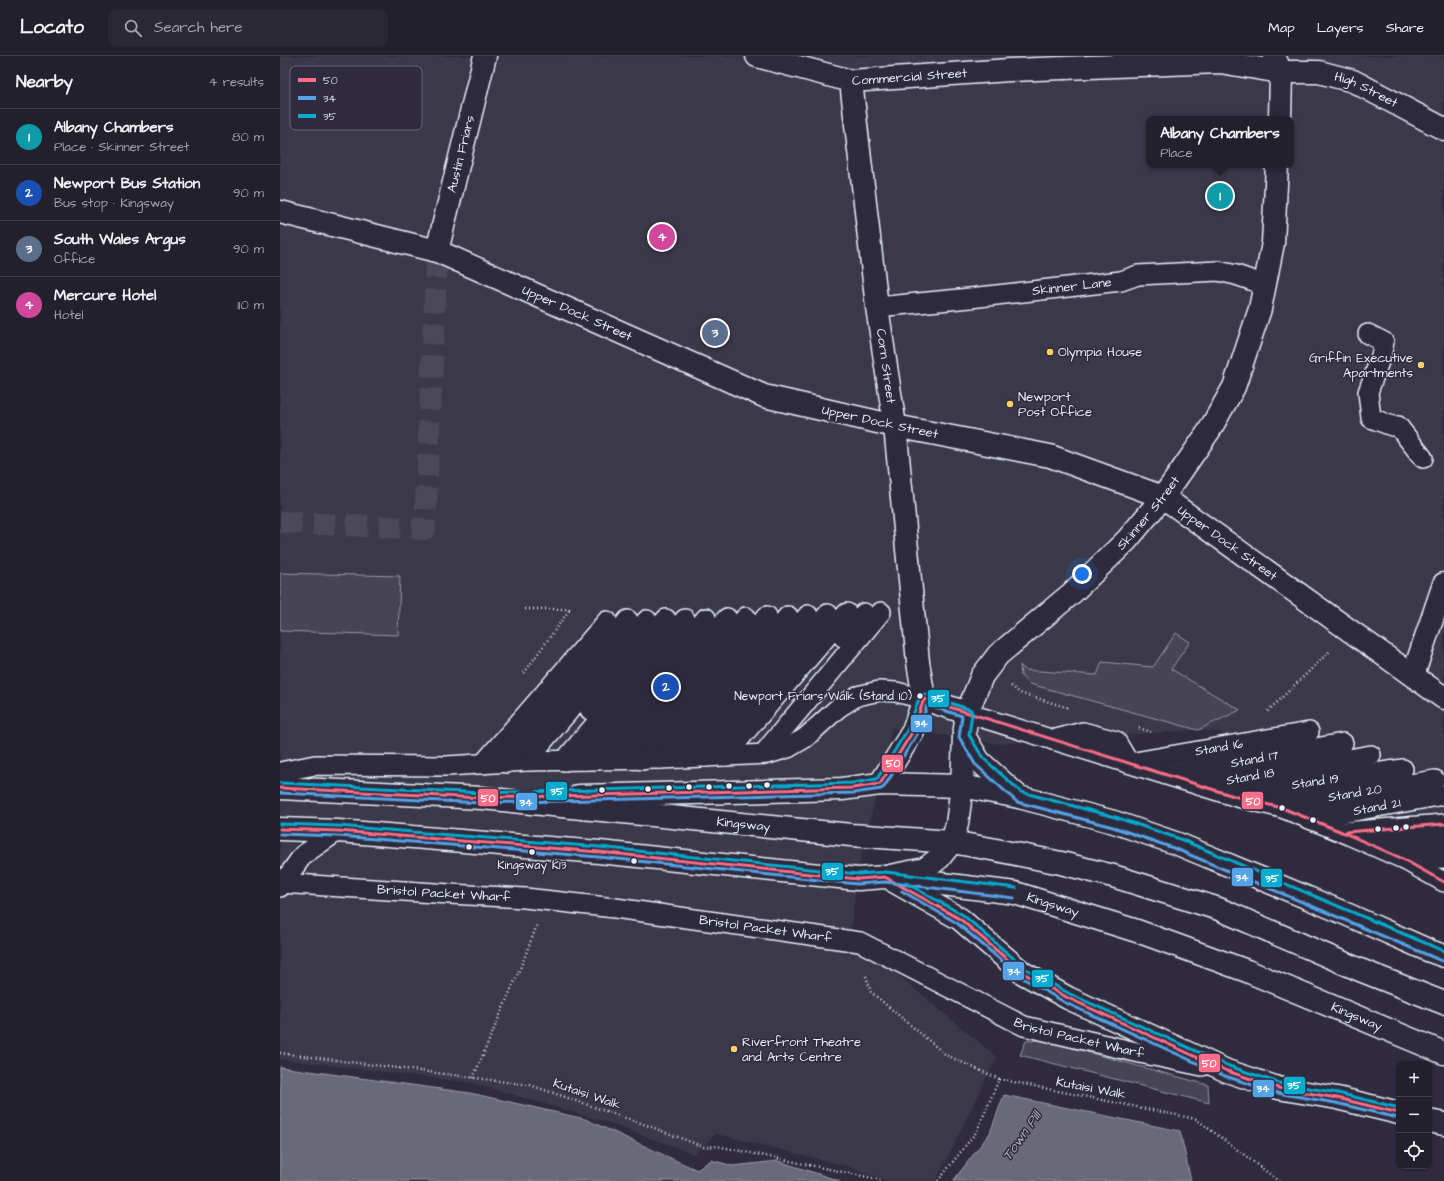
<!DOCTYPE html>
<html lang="en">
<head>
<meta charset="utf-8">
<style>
	body { margin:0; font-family:"Architects Daughter",sans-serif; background:#2b2836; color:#f1f3f6 }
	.controls { position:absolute; right:12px; bottom:12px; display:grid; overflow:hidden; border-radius:8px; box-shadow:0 1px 3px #0004 }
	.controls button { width:36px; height:36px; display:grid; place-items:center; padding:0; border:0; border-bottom:1px solid #403e4a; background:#23202e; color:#f1f3f6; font:20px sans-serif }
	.you { position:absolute; left:802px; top:518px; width:14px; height:14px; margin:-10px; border:3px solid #fff; border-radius:50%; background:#1a73e8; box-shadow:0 0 0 6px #1a73e833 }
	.badge { display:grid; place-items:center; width:26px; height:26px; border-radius:50%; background:#b45309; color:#fff; font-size:13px; font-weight:700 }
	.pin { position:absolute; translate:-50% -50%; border:2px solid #fff; box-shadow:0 1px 4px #0006 }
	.popup { position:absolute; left:866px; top:60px; width:148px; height:52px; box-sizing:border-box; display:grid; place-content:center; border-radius:8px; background:#23202e; filter:drop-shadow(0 1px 3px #0005); font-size:13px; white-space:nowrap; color:#a3a3aa }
	.popup b { font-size:15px; color:#f1f3f6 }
	.popup::after { content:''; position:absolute; left:50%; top:100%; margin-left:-8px; border:8px solid transparent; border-top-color:#23202e }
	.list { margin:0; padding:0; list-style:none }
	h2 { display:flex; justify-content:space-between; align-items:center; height:52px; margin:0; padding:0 16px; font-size:17px }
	h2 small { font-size:13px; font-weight:400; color:#a3a3aa }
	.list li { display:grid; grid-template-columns:26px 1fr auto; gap:12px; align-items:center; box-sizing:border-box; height:56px; padding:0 16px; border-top:1px solid #403e4a }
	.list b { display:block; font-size:15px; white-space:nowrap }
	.list p { margin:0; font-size:13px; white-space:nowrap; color:#a3a3aa }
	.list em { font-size:13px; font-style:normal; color:#a3a3aa }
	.icon { flex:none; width:22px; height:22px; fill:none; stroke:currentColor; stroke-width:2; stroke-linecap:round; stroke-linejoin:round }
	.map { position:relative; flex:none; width:1164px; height:1125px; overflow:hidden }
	header { display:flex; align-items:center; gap:24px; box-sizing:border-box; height:56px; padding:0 20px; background:#23202e; border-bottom:1px solid #403e4a }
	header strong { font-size:19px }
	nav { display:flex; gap:22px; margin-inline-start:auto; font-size:14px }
	.search { width:280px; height:36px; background:#2b2836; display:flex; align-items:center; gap:10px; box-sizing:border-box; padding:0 14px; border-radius:8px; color:#a3a3aa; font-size:15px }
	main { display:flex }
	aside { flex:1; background:#23202e }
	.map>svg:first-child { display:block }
	.built { fill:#3b3749; fill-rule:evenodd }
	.green { fill:#464455; stroke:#979aa6 }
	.water { fill:#696978; stroke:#9c9fab }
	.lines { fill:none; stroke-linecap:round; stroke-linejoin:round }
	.pedestrian-tunnel { stroke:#4b4859; stroke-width:22; stroke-dasharray:22 11; stroke-linecap:butt }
	.service-casing { stroke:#e8f1f8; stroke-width:22 }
	.pedestrian-casing { stroke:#e8f1f8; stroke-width:25 }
	.minor-casing { stroke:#e8f1f8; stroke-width:25 }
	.tertiary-casing { stroke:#e8f1f8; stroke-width:25 }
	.primary-casing { stroke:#e8f1f8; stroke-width:25 }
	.path { stroke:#e8f1f8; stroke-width:2.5; stroke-dasharray:1 3; stroke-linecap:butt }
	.service { stroke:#2f2a3d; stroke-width:19 }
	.pedestrian { stroke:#2f2a3d; stroke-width:22 }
	.minor { stroke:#2f2a3d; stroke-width:22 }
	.tertiary { stroke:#2f2a3d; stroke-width:22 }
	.primary { stroke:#2f2a3d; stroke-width:22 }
	.bus-1-casing { stroke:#2f2a3d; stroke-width:6 }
	.bus-2-casing { stroke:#2f2a3d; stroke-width:6 }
	.bus-3-casing { stroke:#2f2a3d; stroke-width:6 }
	.bus-1 { stroke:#fb6d88; stroke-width:3 }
	.bus-2 { stroke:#53a3e8; stroke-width:3 }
	.bus-3 { stroke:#06acd0; stroke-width:3 }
	.poi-dot { fill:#ffd166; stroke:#2f2a3d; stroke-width:1.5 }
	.bus-dot { fill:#e8f1f8; stroke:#2f2a3d; stroke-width:1.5 }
	.labels { text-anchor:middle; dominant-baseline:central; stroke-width:3; stroke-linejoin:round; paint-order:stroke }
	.bus-label { font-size:12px; fill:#e8f1f8; stroke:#2f2a3d; text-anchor:end }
	.street-label { font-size:13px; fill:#e8f1f8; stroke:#2f2a3d }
	.poi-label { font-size:13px; fill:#e8f1f8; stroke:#2f2a3d; text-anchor:start }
	.water-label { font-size:14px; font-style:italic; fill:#afb4be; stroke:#2f2a3d }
	.key { fill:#2f2a3d; stroke:#666675; stroke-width:1 }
	.key-label { font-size:11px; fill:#e8f1f8 }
	.line-badge { stroke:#2f2a3d; stroke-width:1.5 }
	.badge-label { font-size:11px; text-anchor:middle; font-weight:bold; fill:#fff }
</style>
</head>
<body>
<header>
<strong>Locato</strong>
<div class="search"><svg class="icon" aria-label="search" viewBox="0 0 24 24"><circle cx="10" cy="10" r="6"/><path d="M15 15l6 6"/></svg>Search here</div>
<nav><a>Map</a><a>Layers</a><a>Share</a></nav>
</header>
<main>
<aside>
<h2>Nearby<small>4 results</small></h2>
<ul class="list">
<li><span class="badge" style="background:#0f9aa8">1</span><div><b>Albany Chambers</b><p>Place · Skinner Street</p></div><em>80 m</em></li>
<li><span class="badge" style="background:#1a4fb4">2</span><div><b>Newport Bus Station</b><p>Bus stop · Kingsway</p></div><em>90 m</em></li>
<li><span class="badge" style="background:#5c6f8a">3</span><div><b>South Wales Argus</b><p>Office</p></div><em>90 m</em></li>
<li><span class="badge" style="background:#d1479c">4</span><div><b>Mercure Hotel</b><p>Hotel</p></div><em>110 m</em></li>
</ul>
</aside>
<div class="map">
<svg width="1164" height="1125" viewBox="0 0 1164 1125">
	<rect width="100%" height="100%" fill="#2f2a3d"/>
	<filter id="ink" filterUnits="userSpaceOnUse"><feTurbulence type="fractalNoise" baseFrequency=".025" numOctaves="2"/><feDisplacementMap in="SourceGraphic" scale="8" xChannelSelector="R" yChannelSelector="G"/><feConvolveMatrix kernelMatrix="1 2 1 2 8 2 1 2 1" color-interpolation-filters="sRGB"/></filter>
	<g filter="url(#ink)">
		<path class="built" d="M0 0H1164V777L938 676 918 674 720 688 612 672 579 811 570 879 717 1001 656 1125H606L566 1110 436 1078 414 1098 326 1066 192 1027 0 1003ZM869 63H1011V109H869Z"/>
		<g class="green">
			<polygon points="0,517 120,520 118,579 0,575"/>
			<polygon points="896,577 910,586 891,613 960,654 918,674 750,628 741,620 740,609 745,614 817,619 822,606 873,611"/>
			<polygon points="763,984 928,1029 929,1047 740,999 746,985"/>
		</g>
		<g class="water">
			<polygon points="0,1011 190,1037 305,1063 417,1114 431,1104 453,1110 498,1105 560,1125 0,1125"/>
			<polygon points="724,1039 900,1075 911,1125 673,1125 710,1077"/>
		</g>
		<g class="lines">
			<polyline class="pedestrian-tunnel" points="0,466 145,473 157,195"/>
			<defs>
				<g id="service">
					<path id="s1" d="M597 251 690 242 841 225 858 219 938 215 956 219 985 229"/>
					<polyline points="1088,278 1104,286 1101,300 1088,336 1091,362 1112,370 1118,370 1143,402"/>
					<polyline points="563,581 584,557"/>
					<polyline points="310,654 386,563"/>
					<polyline points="687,657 957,741 1002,752 1062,776 1121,802 1164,826"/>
					<path id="s2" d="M773 684 803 676 836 685 849 707 1029 676"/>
					<polyline points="483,698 601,556"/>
					<polyline points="445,700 567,557"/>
					<polyline points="425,701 548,558"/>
					<polyline points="401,702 528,559"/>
					<polyline points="322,703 447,562"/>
					<polyline points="344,703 466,561"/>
					<polyline points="380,703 508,560"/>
					<polyline points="304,704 426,562"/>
					<polyline points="362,704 487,560"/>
					<polyline points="246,705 367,564"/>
					<polyline points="284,705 405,563"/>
					<polyline points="226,707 348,564"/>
					<polyline points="203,708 327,565"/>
					<polyline points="0,716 35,709 167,710 246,705 380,703 488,698 508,692 525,682 558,652 577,640 599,635 616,636 644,643"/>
					<path id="s3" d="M889 719 1063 687"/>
					<path id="s4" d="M923 729 1091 699"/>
					<path id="s5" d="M956 737 1123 713"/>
					<path id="s6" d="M996 750 1155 724"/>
					<path id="s7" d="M1030 763 1164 739"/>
					<polyline points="1063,776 1164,768"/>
					<polyline points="1096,790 1164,784"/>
					<polyline points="1124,804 1164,802"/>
					<path id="s8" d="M0 827 170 838 245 842 335 852 580 886 744 970 860 997 922 1010"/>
					<polyline points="0,831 23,799 58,775"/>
				</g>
				<g id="pedestrian">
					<path id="s9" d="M477 0 571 25 729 14 940 6 1001 16H1039L1073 25 1164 73"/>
					<path id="s10" d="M0 156 157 195 484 340 615 370 597 251 571 25"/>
					<path id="s11" d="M157 195 205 0"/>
					<path id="s12" d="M883 441 1164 642"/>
					<polyline points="1133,619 1164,528"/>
				</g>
				<g id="minor">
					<polyline points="644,643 687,657"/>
					<polyline points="600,728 633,675 644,643 638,606 615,370 770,400 883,441"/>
				</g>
				<g id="tertiary">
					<polyline points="994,0 1001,16 1000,63"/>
					<polyline points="684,680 699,705 739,741"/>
					<path id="s13" d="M610 820 645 813 659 802 672 786 677 768 682 730 684 680 687 657 702 620 718 599 792 537 847 484 883 441 902 414 929 375 954 331 980 253 993 187 997 109"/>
				</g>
				<g id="primary">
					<path id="s14" d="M0 732 202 742 571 779 672 786 711 793 781 807 833 820 939 853 1080 914 1164 947"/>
					<polyline points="299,740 562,733 600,728 682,730 739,741 834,766 898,788 1057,854 1150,895 1164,900"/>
					<path id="s15" d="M0 773 58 775 319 796 578 823 605 821 735 837 857 875 967 915 1164 997"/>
					<polyline points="615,826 680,863 743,917 788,942 947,1015 998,1032 1057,1042 1119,1057"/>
					<polyline points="1149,1065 1164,1068"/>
				</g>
			</defs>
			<use href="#service" class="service-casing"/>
			<use href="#pedestrian" class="pedestrian-casing"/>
			<use href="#minor" class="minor-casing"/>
			<use href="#tertiary" class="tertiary-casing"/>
			<use href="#primary" class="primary-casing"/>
			<g class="path">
				<polyline points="245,553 290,553"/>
				<polyline points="244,617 290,553"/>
				<polyline points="731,630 740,637 789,652"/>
				<polyline points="988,655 1050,595"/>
				<polyline points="859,672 871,676"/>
				<polyline points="586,920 591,936 666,999 719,1023"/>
				<polyline points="0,997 250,1029 369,1070 424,1091 437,1090 597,1123 602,1125"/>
				<polyline points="193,1022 244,903 257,869"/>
				<polyline points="658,1125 697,1075 719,1023 916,1063 999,1125"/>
			</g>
			<use href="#service" class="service"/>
			<use href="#pedestrian" class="pedestrian"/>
			<use href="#minor" class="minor"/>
			<use href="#tertiary" class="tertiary"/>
			<use href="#primary" class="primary"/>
			<defs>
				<g id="bus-1">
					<polyline points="0,732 202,742 573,732 600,728 633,675 644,643 957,741 1002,752 1062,776 1121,802 1164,826"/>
					<polyline points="0,773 58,775 319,796 578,823 605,821 680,863 743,917 788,942 947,1015 998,1032 1057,1042 1119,1057"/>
					<polyline points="1066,776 1164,768"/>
				</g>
				<g id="bus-2">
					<polyline points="0,737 202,747 574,737 601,733 604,731 638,677 647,649 682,660 679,681 695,708 737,746 833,771 896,793 1162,905"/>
					<polyline points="0,778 58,780 319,801 577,828 605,826 734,842"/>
					<polyline points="622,835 677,867 741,921 786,947 945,1020 997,1037 1056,1047 1118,1062"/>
				</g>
				<g id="bus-3">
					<polyline points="0,727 202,737 573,727 597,723 628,673 640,640 645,638 691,654 692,657 689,679 703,702 741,736 835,761 900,783 1164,895"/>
					<polyline points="0,768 58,770 319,791 578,818 606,816 736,832"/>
					<polyline points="626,827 683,859 746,913 790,938 949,1010 999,1027 1058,1037 1119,1052"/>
				</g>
			</defs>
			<use href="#bus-1" class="bus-1-casing"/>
			<use href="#bus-2" class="bus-2-casing"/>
			<use href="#bus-3" class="bus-3-casing"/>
			<use href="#bus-1" class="bus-1"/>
			<use href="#bus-2" class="bus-2"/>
			<use href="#bus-3" class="bus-3"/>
		</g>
	</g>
	<g class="poi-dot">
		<circle cx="770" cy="296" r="4"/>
		<circle cx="1141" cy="309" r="4"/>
		<circle cx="730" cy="348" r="4"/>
		<circle cx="454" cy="993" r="4"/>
	</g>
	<g class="bus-dot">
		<circle cx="640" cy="640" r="3.5"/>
		<circle cx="487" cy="729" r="3.5"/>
		<circle cx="449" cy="730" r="3.5"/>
		<circle cx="469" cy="730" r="3.5"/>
		<circle cx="409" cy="731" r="3.5"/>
		<circle cx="429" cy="731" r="3.5"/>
		<circle cx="389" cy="732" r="3.5"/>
		<circle cx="368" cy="733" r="3.5"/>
		<circle cx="322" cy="734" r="3.5"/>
		<circle cx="1002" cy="752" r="3.5"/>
		<circle cx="1033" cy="764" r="3.5"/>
		<circle cx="1126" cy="771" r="3.5"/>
		<circle cx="1116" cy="772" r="3.5"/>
		<circle cx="1098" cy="773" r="3.5"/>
		<circle cx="189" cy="791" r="3.5"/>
		<circle cx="252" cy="796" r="3.5"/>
		<circle cx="354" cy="805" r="3.5"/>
	</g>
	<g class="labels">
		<g class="bus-label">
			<text x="632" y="640">Newport Friars Walk (Stand 10)</text>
			<text x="252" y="809" text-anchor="middle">Kingsway K13</text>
		</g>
		<g class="street-label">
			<text stroke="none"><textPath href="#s9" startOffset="156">Commercial Street</textPath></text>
			<text stroke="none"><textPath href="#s9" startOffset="617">High Street</textPath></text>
			<text stroke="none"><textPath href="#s11" startOffset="100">Austin Friars</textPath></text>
			<text stroke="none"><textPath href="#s1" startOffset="196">Skinner Lane</textPath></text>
			<text stroke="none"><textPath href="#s10" startOffset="315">Upper Dock Street</textPath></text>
			<text transform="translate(606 310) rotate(82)">Corn Street</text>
			<text transform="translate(600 366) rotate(12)">Upper Dock Street</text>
			<text stroke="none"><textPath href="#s13" startOffset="478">Skinner Street</textPath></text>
			<text stroke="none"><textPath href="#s12" startOffset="79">Upper Dock Street</textPath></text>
			<text stroke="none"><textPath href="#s2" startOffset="182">Stand 16</textPath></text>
			<text stroke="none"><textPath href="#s3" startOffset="87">Stand 17</textPath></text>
			<text stroke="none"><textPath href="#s4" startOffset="48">Stand 18</textPath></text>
			<text stroke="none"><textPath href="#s5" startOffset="80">Stand 19</textPath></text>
			<text stroke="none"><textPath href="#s6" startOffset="80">Stand 20</textPath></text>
			<text stroke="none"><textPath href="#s7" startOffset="68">Stand 21</textPath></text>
			<text stroke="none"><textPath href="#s14" startOffset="465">Kingsway</textPath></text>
			<text stroke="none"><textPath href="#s8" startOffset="164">Bristol Packet Wharf</textPath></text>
			<text stroke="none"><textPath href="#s15" startOffset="778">Kingsway</textPath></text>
			<text stroke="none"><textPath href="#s8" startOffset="488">Bristol Packet Wharf</textPath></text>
			<text stroke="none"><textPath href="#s15" startOffset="1102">Kingsway</textPath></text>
			<text stroke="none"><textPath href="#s8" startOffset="824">Bristol Packet Wharf</textPath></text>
			<text transform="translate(811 1032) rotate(11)">Kutaisi Walk</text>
			<text transform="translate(307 1038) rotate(19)">Kutaisi Walk</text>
		</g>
		<g class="poi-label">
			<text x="778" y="296">Olympia House</text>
			<text x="1133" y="302" text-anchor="end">Griffin Executive<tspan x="1133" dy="15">Apartments</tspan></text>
			<text x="738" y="341">Newport<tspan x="738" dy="15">Post Office</tspan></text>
			<text x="462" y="986">Riverfront Theatre<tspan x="462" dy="15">and Arts Centre</tspan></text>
		</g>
		<g class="water-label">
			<text transform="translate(742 1080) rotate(-55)">Town Pill</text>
		</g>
	</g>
	<rect x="10" y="10" width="132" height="64" rx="6" class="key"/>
	<rect x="18" y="22" width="18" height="4" fill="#fb6d88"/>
	<rect x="18" y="40" width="18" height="4" fill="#53a3e8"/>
	<rect x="18" y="58" width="18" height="4" fill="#06acd0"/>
	<g class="key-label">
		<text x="43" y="28">50</text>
		<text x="43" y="46">34</text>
		<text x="43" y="64">35</text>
	</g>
	<g class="line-badge">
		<rect x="647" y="633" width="23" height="19" rx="4" fill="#06acd0"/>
		<rect x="630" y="658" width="23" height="19" rx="4" fill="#53a3e8"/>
		<rect x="601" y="698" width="23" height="19" rx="4" fill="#fb6d88"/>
		<rect x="265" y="725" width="23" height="20" rx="4" fill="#06acd0"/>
		<rect x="197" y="732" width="22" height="19" rx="4" fill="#fb6d88"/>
		<rect x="961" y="735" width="23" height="19" rx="4" fill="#fb6d88"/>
		<rect x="235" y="736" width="23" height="19" rx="4" fill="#53a3e8"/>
		<rect x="541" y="806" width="23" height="19" rx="4" fill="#06acd0"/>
		<rect x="951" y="811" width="23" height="20" rx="4" fill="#53a3e8"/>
		<rect x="980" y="812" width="23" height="20" rx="4" fill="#06acd0"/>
		<rect x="722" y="905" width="23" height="20" rx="4" fill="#53a3e8"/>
		<rect x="751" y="913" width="23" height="19" rx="4" fill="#06acd0"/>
		<rect x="918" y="997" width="23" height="20" rx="4" fill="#fb6d88"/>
		<rect x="1003" y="1020" width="23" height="19" rx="4" fill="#06acd0"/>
		<rect x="972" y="1023" width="23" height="19" rx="4" fill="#53a3e8"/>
	</g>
	<g class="badge-label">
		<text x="658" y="646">35</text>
		<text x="641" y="671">34</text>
		<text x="613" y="711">50</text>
		<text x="277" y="739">35</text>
		<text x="208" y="746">50</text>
		<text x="973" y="749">50</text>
		<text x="246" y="750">34</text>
		<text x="552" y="819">35</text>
		<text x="962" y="825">34</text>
		<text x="992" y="826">35</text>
		<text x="734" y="919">34</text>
		<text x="762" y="926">35</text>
		<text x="929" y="1011">50</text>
		<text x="1014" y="1033">35</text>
		<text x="983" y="1036">34</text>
	</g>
</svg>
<div class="controls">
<button>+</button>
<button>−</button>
<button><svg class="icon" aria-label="locate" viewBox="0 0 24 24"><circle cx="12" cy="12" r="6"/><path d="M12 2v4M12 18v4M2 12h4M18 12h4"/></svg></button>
</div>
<div class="you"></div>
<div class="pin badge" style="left:940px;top:140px;background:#0f9aa8">1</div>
<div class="popup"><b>Albany Chambers</b>Place</div>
<div class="pin badge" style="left:386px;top:631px;background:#1a4fb4">2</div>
<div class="pin badge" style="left:435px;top:277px;background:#5c6f8a">3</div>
<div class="pin badge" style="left:382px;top:181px;background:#d1479c">4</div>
</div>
</main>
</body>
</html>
